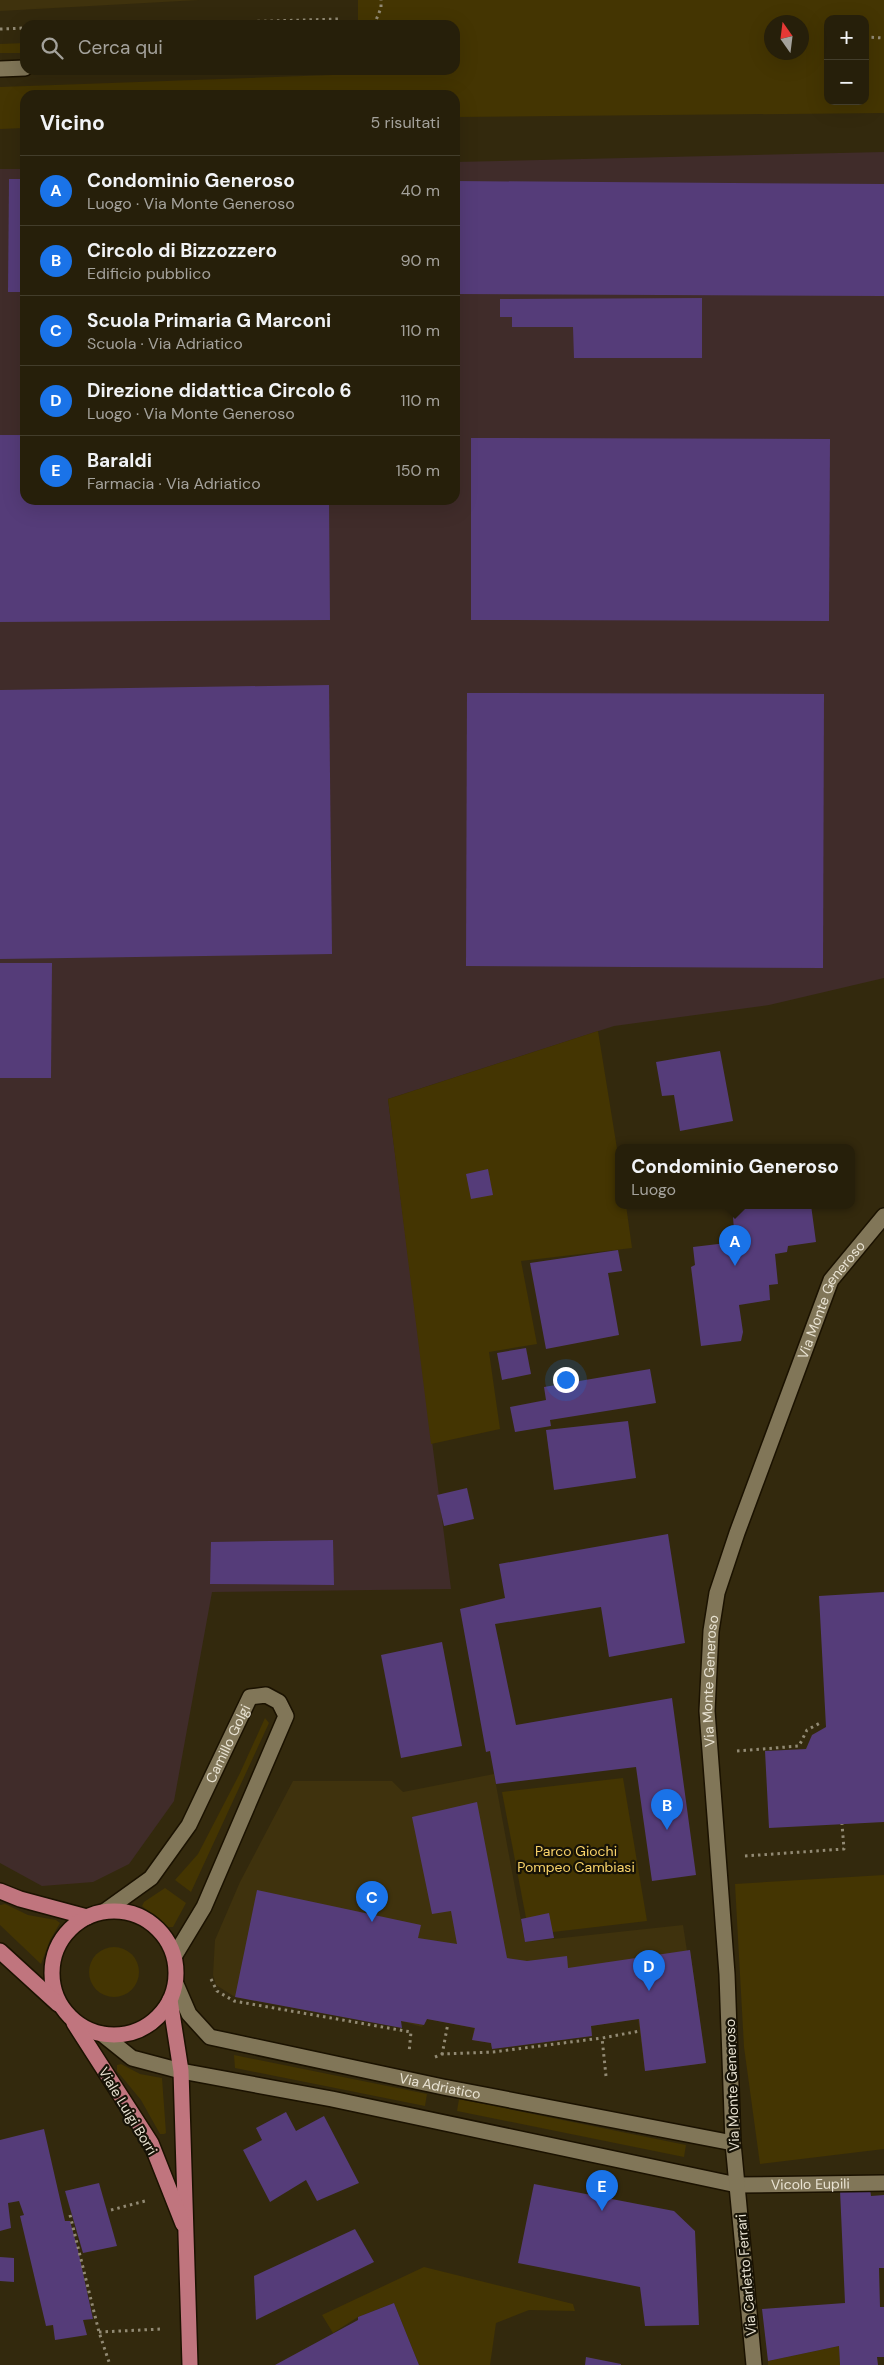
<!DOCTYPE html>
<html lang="it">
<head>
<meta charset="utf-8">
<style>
	body { margin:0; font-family:"DM Sans",sans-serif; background:#322c18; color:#f1f3f6 }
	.controls { position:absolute; right:15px; top:15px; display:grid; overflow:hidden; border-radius:10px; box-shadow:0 5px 20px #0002 }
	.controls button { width:45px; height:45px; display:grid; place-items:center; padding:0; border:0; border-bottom:1px solid #423d2b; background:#261f0a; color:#f1f3f6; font:25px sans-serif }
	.compass { position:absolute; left:764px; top:15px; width:45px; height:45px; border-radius:50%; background:#261f0a; box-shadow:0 5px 20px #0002; rotate:346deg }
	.you { position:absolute; left:565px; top:1379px; width:18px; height:18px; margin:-12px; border:4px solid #fff; border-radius:50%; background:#1a73e8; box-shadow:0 0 0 8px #1a73e833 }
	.badge { display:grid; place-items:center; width:32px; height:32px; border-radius:50%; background:#1a73e8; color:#fff; font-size:16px; font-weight:700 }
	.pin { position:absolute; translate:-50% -41px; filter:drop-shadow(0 1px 2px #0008) }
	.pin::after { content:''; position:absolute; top:26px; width:18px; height:15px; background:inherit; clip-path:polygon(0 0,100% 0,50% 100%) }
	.popup { position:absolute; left:615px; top:1144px; width:240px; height:65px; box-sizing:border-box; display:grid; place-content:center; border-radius:10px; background:#261f0a; filter:drop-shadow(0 1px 4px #0005); font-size:16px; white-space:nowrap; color:#a4a29c }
	.popup b { font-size:19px; color:#f1f3f6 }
	.popup::after { content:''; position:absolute; left:50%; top:100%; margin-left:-10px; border:10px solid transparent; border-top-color:#261f0a }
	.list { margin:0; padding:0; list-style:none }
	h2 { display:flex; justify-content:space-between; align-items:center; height:65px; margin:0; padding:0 20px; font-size:21px }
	h2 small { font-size:16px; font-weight:400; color:#a4a29c }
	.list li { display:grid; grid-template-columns:32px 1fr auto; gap:15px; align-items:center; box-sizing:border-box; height:70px; padding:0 20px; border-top:1px solid #423d2b }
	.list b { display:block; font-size:19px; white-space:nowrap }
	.list p { margin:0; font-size:16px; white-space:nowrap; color:#a4a29c }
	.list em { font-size:16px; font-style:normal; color:#a4a29c }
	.icon { flex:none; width:28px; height:28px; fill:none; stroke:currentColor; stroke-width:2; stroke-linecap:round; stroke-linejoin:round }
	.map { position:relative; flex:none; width:884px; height:2365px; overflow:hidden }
	.search { position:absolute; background:#261f0a; box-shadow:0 5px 20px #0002; left:20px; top:20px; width:440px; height:55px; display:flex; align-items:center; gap:12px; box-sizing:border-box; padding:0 18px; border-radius:15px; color:#a4a29c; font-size:19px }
	.panel { position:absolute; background:#261f0a; box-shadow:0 5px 20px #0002; left:20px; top:90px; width:440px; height:415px; border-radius:15px }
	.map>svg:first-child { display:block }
	.industrial { fill:#402c2a }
	.built { fill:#3f320d }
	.green { fill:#443502; fill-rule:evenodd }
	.building { fill:#553c79 }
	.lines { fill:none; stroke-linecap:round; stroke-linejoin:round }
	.minor-casing { stroke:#1b1200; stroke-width:18 }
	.major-casing { stroke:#1b1200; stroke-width:18 }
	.path { stroke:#928a74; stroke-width:3; stroke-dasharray:2.5 4; stroke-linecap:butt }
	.minor { stroke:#817658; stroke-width:15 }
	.major { stroke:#c0757e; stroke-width:15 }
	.labels { text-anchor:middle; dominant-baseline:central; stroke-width:4.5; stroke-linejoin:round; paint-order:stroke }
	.street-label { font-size:14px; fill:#e9e3d3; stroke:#171307 }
	.park-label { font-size:14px; fill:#fad46a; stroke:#171307 }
</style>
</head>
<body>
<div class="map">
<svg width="884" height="2365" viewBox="0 0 884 2365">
	<rect width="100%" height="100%" fill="#33290d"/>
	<polygon class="industrial" points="884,152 884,978 769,1005 614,1026 388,1099 451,1589 212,1592 174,1801 129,1864 93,1882 42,1886 0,1863 0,169 25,169 25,500 455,500 455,162"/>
	<g class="built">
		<polygon points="0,0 199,0 0,11"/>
		<polygon points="494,1774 525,1942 683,1925 687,1951 690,1950 706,2063 645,2071 638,2019 591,2026 592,2036 492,2049 491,2043 472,2040 474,2028 427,2019 422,2027 401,2021 399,2027 235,1997 216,1985 213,1975 215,1940 240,1882 293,1781 392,1781 403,1792"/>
	</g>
	<g class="green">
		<path d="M358 0H884V113L455 117V95H25V128L0 129V87L360 74V70H455V25H358ZM828 19H865V101H828ZM772 22H802V52H772Z"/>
		<polygon points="25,43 25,53 0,53 0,44"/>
		<polygon points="598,1031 619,1161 619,1205 626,1205 632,1248 521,1261 537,1344 489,1352 500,1429 431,1444 388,1099"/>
		<polygon points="265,1718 269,1723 191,1892 175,1880 198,1854 240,1773"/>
		<polygon points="623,1778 647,1921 553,1932 526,1918 502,1792"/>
		<polygon points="884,1875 884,2149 760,2164 744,2047 735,1884"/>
		<polygon points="165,1888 186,1903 173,1927 168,1927 142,1906 144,1902"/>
		<polygon points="5,1904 28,1915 56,1920 60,1923 50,1940 41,1964 0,1925 0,1905"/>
		<circle cx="114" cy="1972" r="25"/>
		<polygon points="234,2055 427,2094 425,2106 235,2068"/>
		<polygon points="121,2064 140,2074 162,2078 166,2133 164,2134 160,2134 141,2100 117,2071 117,2065"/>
		<polygon points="459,2099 686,2145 684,2157 457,2111"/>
		<polygon points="424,2267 573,2304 575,2311 529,2310 496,2323 490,2365 419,2365 394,2303 358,2317 333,2333 322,2315"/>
		<polygon points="839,2346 840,2365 768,2365 768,2361"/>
	</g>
	<g class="building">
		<polygon points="9,179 25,179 25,292 8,292"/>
		<polygon points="455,181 884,184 884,296 455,294"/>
		<polygon points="702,298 702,358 574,358 573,327 512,327 512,317 500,317 500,299"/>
		<polygon points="0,435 25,435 25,500 329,500 330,620 0,622"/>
		<polygon points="471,438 830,439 829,621 471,620"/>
		<polygon points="329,685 332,954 0,959 0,690"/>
		<polygon points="467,693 824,694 823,968 466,966"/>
		<polygon points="0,963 52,963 51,1078 0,1078"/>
		<polygon points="720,1051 733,1121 680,1131 674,1095 662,1096 656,1062"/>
		<polygon points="488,1169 493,1195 471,1199 466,1174"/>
		<polygon points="732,1205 811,1205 816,1242 788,1246 787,1252 775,1254 778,1284 769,1285 770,1300 739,1305 743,1332 741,1341 701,1346 691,1267 695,1265 693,1247 735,1242"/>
		<polygon points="618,1250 622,1271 608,1273 619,1335 546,1349 530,1263"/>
		<polygon points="526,1348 531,1374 502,1380 497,1353"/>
		<polygon points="650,1369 656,1403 550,1420 551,1426 515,1432 510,1407 546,1400 544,1387"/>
		<polygon points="628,1421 636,1478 554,1490 546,1430"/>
		<polygon points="467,1488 474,1519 444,1526 437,1495"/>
		<polygon points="668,1534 685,1643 609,1657 601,1607 495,1624 516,1725 672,1698 696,1875 652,1881 636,1767 496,1784 490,1751 486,1752 460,1609 505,1598 499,1564"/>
		<polygon points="333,1540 334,1585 210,1584 211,1542"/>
		<polygon points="884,1592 884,1822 769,1828 765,1751 806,1749 812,1735 826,1727 819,1596"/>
		<polygon points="442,1642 462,1746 401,1758 381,1655"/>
		<polygon points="477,1802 507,1958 527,1961 567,1956 568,1968 690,1950 706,2063 645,2071 639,2019 591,2026 592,2036 492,2049 491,2043 472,2040 475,2028 427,2019 424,2025 401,2021 402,2028 235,1997 257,1890 421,1925 418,1938 457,1944 451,1911 432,1914 412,1817"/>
		<polygon points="549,1913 554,1938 525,1942 521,1919"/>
		<polygon points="286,2112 296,2131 324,2116 359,2183 317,2201 306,2180 270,2202 243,2150 262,2140 256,2128"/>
		<polygon points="44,2129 65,2221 70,2221 78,2250 93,2319 83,2320 87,2335 55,2340 53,2325 46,2326 20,2216 24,2215 19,2201 8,2203 11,2228 0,2231 0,2140"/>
		<polygon points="99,2183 117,2246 83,2253 65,2191"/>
		<polygon points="534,2184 674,2211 695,2231 699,2325 645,2326 640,2287 518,2263"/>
		<polygon points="870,2188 871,2196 884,2195 884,2268 879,2268 880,2307 884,2307 884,2357 877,2357 878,2365 840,2365 839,2346 768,2361 762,2309 845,2303 840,2190"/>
		<polygon points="355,2229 374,2262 256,2320 254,2276"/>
		<polygon points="0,2257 14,2258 14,2282 0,2281"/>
		<polygon points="394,2303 419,2365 275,2365 358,2320 358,2317"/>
		<polygon points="586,2357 621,2364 621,2365 585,2365"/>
	</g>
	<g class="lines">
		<defs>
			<g id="minor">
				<polyline points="0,69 25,68"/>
				<path id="s1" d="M105 1911 151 1878 189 1825 250 1697 266 1695 279 1702 286 1716 204 1907 175 1955"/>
				<path id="s2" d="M176 1984 189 2014 210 2037 443 2087 733 2143"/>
				<path id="s3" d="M102 2034 132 2058 181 2071 332 2099 737 2185 884 2183"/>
				<path id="s4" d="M754 2365 733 2143 727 1974 707 1711 711 1631 717 1593 737 1533 831 1280 884 1216"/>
			</g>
			<g id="major">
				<polyline points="0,1891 20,1899 87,1917"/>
				<circle cx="114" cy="1973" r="62"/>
				<polyline points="0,1951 58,2004"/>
				<polyline points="170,2000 181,2071 190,2365"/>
				<polyline points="74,2023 151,2143 183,2224"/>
			</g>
		</defs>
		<use href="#minor" class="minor-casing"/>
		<use href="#major" class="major-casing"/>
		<g class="path">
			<polyline points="134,25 338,19"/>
			<polyline points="374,25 381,8 381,0"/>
			<polyline points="0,29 25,28"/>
			<polyline points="865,37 884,38"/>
			<polyline points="737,1751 799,1746 807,1730 822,1722"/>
			<polyline points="745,1856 844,1849 842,1824"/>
			<polyline points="211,1979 217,1991 234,2001 411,2032 409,2053"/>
			<polyline points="442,2055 448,2023"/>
			<polyline points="435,2057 442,2054 493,2052 602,2038"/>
			<polyline points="606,2076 602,2038 640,2031"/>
			<polyline points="111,2210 145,2201"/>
			<polyline points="70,2215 99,2332 110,2365"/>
			<polyline points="99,2332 162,2329"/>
		</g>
		<use href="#minor" class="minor"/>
		<use href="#major" class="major"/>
	</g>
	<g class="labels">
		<g class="street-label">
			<text stroke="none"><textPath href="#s4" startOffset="1090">Via Monte Generoso</textPath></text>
			<text stroke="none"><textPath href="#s4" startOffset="686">Via Monte Generoso</textPath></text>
			<text stroke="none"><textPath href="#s1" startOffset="212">Camillo Golgi</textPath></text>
			<text transform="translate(732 2085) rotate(-92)">Via Monte Generoso</text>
			<text stroke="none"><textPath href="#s2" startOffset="299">Via Adriatico</textPath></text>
			<text transform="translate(128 2111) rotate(59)">Viale Luigi Borri</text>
			<text stroke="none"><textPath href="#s3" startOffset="730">Vicolo Eupili</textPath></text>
			<text transform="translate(746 2275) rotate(-95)">Via Carletto Ferrari</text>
		</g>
		<g class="park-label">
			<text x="576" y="1851">Parco Giochi<tspan x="576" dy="16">Pompeo Cambiasi</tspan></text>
		</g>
	</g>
</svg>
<div class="controls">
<button>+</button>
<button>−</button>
</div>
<svg class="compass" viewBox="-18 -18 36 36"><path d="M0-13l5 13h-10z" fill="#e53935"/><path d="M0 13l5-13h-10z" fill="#a4a29c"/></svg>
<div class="you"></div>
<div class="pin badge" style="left:735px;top:1266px">A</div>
<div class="popup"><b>Condominio Generoso</b>Luogo</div>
<div class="pin badge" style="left:667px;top:1830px">B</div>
<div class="pin badge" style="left:372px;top:1922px">C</div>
<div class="pin badge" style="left:649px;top:1991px">D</div>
<div class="pin badge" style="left:602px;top:2211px">E</div>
<div class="search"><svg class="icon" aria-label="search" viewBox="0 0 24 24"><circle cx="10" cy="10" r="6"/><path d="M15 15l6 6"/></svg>Cerca qui</div>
<section class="panel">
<h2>Vicino<small>5 risultati</small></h2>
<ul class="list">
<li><span class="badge">A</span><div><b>Condominio Generoso</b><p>Luogo · Via Monte Generoso</p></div><em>40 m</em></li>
<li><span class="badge">B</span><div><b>Circolo di Bizzozzero</b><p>Edificio pubblico</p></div><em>90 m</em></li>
<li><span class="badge">C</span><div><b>Scuola Primaria G Marconi</b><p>Scuola · Via Adriatico</p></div><em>110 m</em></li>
<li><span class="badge">D</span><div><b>Direzione didattica Circolo 6</b><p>Luogo · Via Monte Generoso</p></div><em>110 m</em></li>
<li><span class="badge">E</span><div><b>Baraldi</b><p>Farmacia · Via Adriatico</p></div><em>150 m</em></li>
</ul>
</section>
</div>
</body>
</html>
